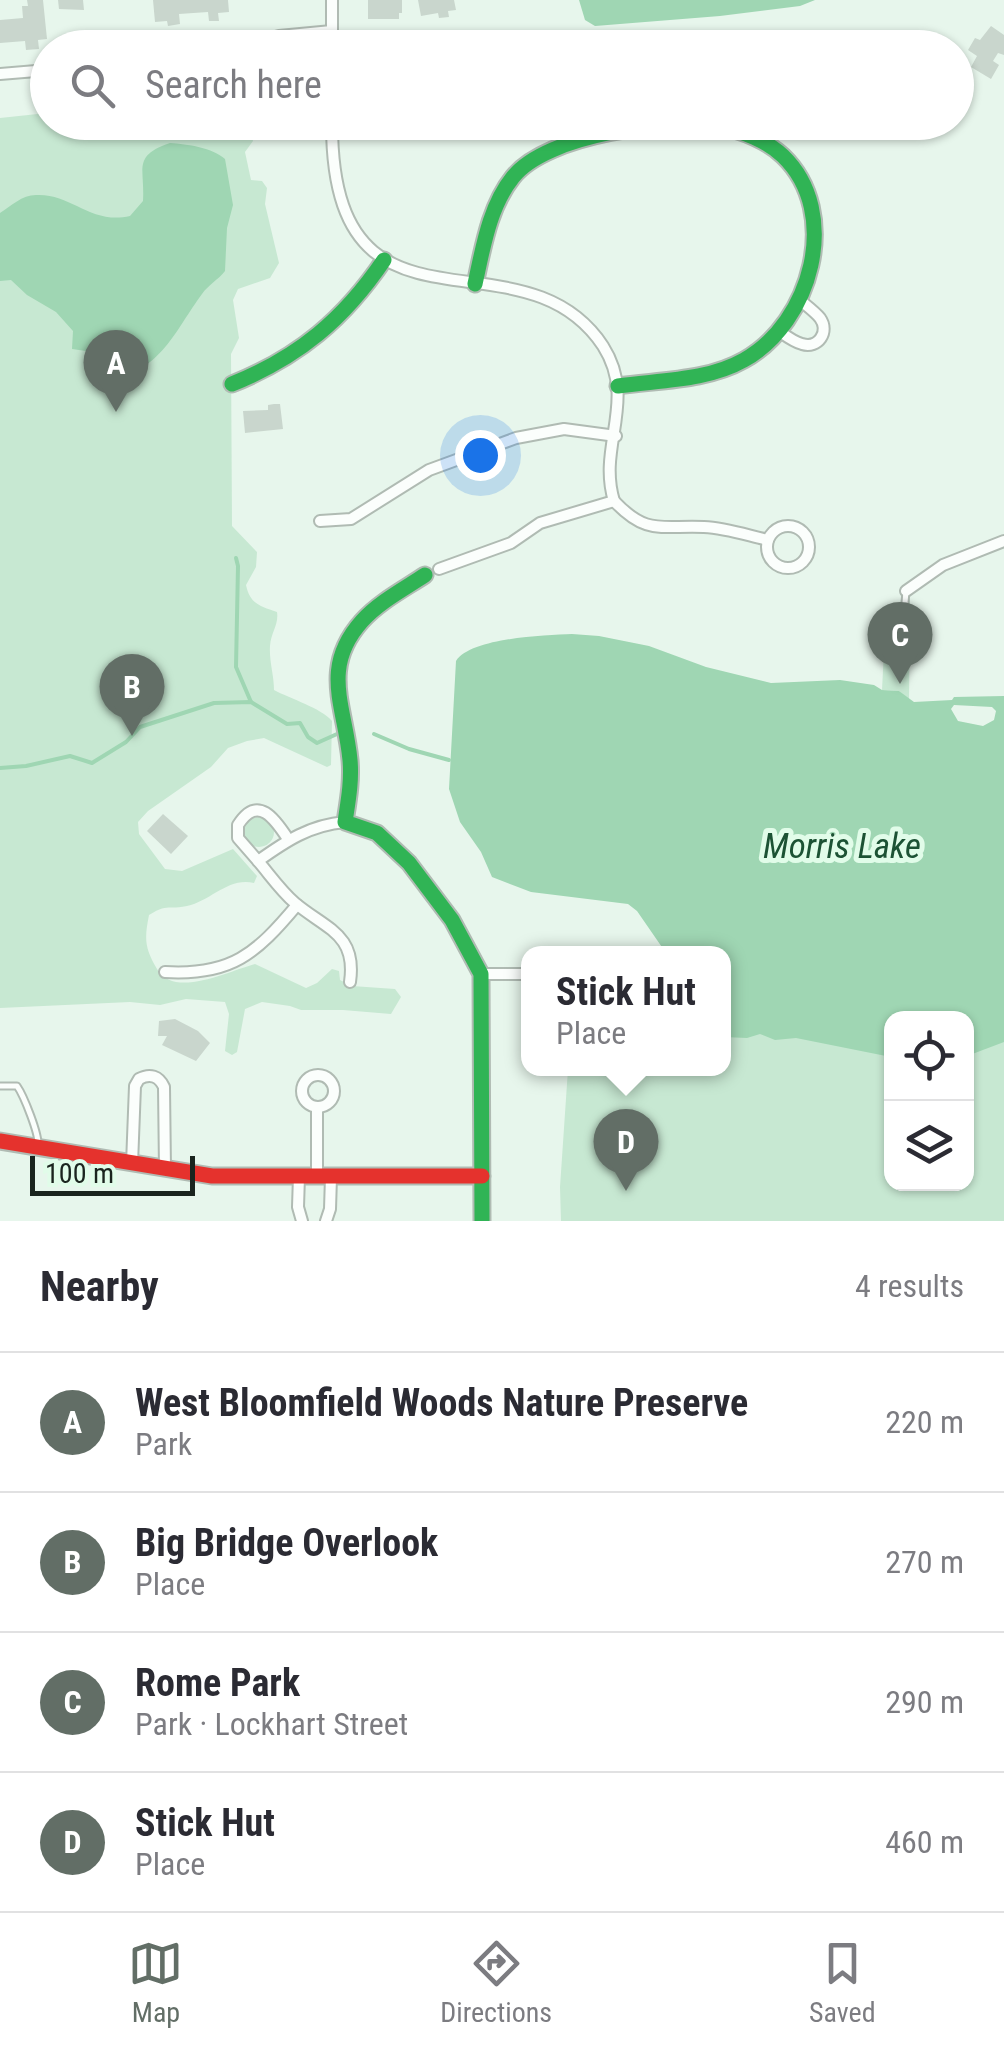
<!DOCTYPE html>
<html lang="en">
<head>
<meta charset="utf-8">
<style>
	body { margin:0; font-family:"Roboto Condensed",sans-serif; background:#f7f7f7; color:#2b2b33 }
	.controls { position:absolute; right:30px; bottom:30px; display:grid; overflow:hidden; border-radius:20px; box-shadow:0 2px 8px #0004 }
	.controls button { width:90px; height:90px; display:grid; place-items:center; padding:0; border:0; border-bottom:2px solid #e1e1e2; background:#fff; color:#2b2b33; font:50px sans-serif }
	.scale { position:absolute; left:30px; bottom:25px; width:165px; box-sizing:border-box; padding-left:10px; border:5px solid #1a241e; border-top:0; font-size:28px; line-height:35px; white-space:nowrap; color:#1a241e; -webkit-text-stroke:8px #e1fce9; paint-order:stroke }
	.you { position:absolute; left:480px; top:455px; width:35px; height:35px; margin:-25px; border:8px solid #fff; border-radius:50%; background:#1a73e8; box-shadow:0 0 0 15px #1a73e833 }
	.badge { display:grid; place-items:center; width:65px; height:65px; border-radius:50%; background:#626e66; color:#fff; font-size:32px; font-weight:700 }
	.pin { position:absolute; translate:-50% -82px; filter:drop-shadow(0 2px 5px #0008) }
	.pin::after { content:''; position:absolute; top:52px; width:35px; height:30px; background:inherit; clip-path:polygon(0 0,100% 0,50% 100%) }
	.popup { position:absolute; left:521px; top:946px; width:210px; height:130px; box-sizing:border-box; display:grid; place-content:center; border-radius:20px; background:#fff; filter:drop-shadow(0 2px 8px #0005); font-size:32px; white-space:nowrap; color:#7c7c81 }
	.popup b { font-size:38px; color:#2b2b33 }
	.popup::after { content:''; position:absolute; left:50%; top:100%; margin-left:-20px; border:20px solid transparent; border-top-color:#fff }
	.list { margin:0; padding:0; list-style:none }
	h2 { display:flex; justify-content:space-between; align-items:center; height:130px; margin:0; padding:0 40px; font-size:42px }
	h2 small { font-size:32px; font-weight:400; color:#7c7c81 }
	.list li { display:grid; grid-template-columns:65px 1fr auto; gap:30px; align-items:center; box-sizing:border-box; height:140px; padding:0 40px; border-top:2px solid #e1e1e2 }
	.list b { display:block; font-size:38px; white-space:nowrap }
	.list p { margin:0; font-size:32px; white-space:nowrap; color:#7c7c81 }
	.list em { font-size:32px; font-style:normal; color:#7c7c81 }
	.icon { flex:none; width:55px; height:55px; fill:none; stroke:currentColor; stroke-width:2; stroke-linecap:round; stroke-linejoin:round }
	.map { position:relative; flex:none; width:1004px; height:1221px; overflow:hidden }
	.search { position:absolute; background:#fff; box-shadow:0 2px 8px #0004; left:30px; right:30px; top:30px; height:110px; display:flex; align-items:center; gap:25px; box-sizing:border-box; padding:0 35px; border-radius:55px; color:#7c7c81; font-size:38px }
	.sheet { height:690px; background:#fff }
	nav { display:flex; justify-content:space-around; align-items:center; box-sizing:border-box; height:140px; border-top:2px solid #e1e1e2; background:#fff; font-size:28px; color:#7c7c81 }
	nav a { display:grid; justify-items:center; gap:5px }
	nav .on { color:#626e66 }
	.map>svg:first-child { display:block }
	.green { fill:#c7e8d2; fill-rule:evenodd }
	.water { fill:#9fd6b3; fill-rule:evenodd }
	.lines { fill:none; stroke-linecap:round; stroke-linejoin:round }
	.stream { stroke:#9fd6b3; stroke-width:4 }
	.building { fill:#c9d6cd }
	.lane-casing { stroke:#b0bbb3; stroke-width:9 }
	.street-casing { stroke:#b0bbb3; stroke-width:14 }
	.fast-casing { stroke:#b0bbb3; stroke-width:19 }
	.jam-casing { stroke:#b0bbb3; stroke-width:19 }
	.lane { stroke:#fbfefc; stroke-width:5 }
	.street { stroke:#fbfefc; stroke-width:10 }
	.fast { stroke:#30b455; stroke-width:15 }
	.jam { stroke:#e5322d; stroke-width:15 }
	.labels { text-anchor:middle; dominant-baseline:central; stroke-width:10; stroke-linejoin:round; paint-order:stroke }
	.water-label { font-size:35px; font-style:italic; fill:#1c5234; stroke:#e1fce9 }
</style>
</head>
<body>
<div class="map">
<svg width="1004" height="1221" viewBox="0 0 1004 1221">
	<rect width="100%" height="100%" fill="#e7f6ec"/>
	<g class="green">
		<path d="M47 113 48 122 248 123 253 141 245 152 251 180 262 181 267 188 265 204 279 263 270 278 238 289 233 300 239 338 231 354 232 526 257 552 256 567 246 585C250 604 260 606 277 612 279 625 271 632 270 646 269 661 274 675 274 690 291 699 321 708 332 721L331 765 327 767 264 738 247 741 228 748 211 767 148 811 138 822 139 834 165 869 182 871 233 849 257 876 254 883C228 877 211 901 187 906 168 910 168 903 149 915 144 940 145 948 157 969 174 999 229 971 255 964L306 988 317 983 332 969 339 971 340 980 352 986 395 989 401 997 391 1014 343 1010H301L290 1006 262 1002 245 1009 237 1052 232 1055 225 1051 229 1014 225 1002 186 999 160 1005 130 1002 0 1008V118Z"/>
		<polygon points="910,598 909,701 899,691 882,690 886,611"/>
		<circle cx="259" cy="832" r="15"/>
		<path d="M724 1006 1004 1009V1221H561L560 1187 568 1069 724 1068ZM892 1018H966V1184H892Z"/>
	</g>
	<g class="water">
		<polygon points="579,0 815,0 800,6 720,16 595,26 585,20"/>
		<path d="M170 143C187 144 213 148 225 159L233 205 227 228 225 271C218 280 208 285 202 294 175 330 157 381 102 375L91 364 86 351 72 349 73 331 56 312 27 295 11 280 0 281V213C11 206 22 195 36 195 71 193 91 225 130 216L143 201C145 168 132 156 170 143Z"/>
		<path d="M572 634 599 636 649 646 706 667 771 683 840 680 874 685 882 690 899 691 914 702 952 700 954 697 1004 696V1042L967 1056 966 1018H892L891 1057 796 1038 775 1040 760 1034 747 1038 724 1037V954L666 953 637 911 628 904 531 892 492 877 481 852 460 822 449 789 456 661C471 638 544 635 572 634ZM954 705 992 707 996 711 994 720 983 726 958 721 951 709Z"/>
	</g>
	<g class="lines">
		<g class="stream">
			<polyline points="236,558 238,566 236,667 251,702"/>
			<polyline points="374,734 409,749 449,760"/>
			<polyline points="0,768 26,766 70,756 92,763 126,742 140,727 214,703 251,702 287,724 300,723 308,737 317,743 337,734"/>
		</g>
	</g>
	<g class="building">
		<polygon points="27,0 43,0 47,39 38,40 39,49 26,50 25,41 0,43 0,20 23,18 22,6 28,6"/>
		<polygon points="58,0 83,0 84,10 59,9"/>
		<polygon points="153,0 228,0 229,12 218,13 219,21 209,21 208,12 179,14 180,24 168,26 167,21 155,22"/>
		<polygon points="368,0 402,0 402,13 399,13 399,19 368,19"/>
		<polygon points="418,0 454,0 456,10 448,11 449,17 439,18 438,13 421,16"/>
		<polygon points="991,26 1004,35 1004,55 998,53 993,61 999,65 991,79 971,67 977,56 968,50 975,38 980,40"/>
		<polygon points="274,404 280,404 283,429 245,433 243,411 268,410 268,405"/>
		<polygon points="163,814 188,836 171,854 147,831"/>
		<polygon points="175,1019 198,1031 210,1043 196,1061 162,1045 167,1036 158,1036 159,1021"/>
	</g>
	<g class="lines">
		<defs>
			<g id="lane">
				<polyline points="900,661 906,591"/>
				<path d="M0 1086H17C24 1096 39 1134 38 1145"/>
			</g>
			<g id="street">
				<polyline points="332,0 332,48"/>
				<polyline points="232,48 279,36 332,31"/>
				<polyline points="0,74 48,70"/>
				<path d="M332 122C331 361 521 222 603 346 638 401 597 446 614 501L540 523 511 543 439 569"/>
				<path d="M779 331C786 336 794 342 802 344 818 349 830 332 820 318 815 312 807 306 801 301"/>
				<path d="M614 501C647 536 661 525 704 527 726 528 746 535 768 540"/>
				<polyline points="320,521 351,519 429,470 516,438 564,429 616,436"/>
				<circle cx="788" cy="547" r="21"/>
				<polyline points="906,591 943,565 1004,541"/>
				<path d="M345 822C310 825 286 841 258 861 270 875 281 891 295 903 326 929 357 934 350 982"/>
				<path d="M258 861 238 838V825C258 794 275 819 288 839"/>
				<path d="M165 972C231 976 256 954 297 905"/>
				<polyline points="481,974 528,974"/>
				<circle cx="318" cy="1091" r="16"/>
				<path d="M132 1164 135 1086 139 1079C150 1073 159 1076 164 1087L165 1170"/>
				<polyline points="299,1176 298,1207 302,1221"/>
				<polyline points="317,1176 317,1108"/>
				<polyline points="326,1221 330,1209 331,1177"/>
			</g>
			<g id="fast">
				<path d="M475 284C483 248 489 207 513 177 547 134 669 118 721 127 743 131 767 141 783 156 842 213 811 323 744 360 707 381 660 380 618 386"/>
				<path d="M232 384C299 357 344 319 384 260"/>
				<path d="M425 575C404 589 379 602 362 621 320 668 345 706 350 760 352 781 348 802 345 822L377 833 409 863 452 920 481 974 482 1221"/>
			</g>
			<polyline id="jam" points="0,1141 212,1176 482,1176"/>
		</defs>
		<use href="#lane" class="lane-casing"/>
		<use href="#street" class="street-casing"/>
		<use href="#fast" class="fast-casing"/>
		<use href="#jam" class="jam-casing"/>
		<use href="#lane" class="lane"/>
		<use href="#street" class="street"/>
		<use href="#fast" class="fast"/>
		<use href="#jam" class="jam"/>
	</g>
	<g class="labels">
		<g class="water-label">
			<text x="842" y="846">Morris Lake</text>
		</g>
	</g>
</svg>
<div class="controls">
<button><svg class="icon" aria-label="locate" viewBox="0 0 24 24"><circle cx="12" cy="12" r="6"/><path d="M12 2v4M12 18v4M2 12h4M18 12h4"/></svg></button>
<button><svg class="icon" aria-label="layers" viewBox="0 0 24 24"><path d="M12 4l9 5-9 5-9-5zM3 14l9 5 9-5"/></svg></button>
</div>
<div class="scale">100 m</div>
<div class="you"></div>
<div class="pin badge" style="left:116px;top:412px">A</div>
<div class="pin badge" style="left:132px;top:736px">B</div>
<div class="pin badge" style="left:900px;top:684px">C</div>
<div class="pin badge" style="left:626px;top:1191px">D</div>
<div class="popup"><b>Stick Hut</b>Place</div>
<div class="search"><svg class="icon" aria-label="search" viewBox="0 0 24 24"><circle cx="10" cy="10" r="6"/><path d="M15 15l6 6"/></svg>Search here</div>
</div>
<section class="sheet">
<h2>Nearby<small>4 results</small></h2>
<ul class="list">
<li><span class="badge">A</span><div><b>West Bloomfield Woods Nature Preserve</b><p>Park</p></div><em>220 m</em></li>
<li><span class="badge">B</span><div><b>Big Bridge Overlook</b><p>Place</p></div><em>270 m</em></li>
<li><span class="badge">C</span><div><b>Rome Park</b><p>Park · Lockhart Street</p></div><em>290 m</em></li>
<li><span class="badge">D</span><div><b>Stick Hut</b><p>Place</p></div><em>460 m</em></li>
</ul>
</section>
<nav>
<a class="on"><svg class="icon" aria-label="map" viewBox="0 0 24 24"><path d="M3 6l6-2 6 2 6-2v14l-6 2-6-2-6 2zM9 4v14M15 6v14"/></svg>Map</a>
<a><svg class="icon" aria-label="directions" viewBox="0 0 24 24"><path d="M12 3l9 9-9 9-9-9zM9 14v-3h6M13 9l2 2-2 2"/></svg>Directions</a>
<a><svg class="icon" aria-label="saved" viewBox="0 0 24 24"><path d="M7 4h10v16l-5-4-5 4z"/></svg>Saved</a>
</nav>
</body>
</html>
